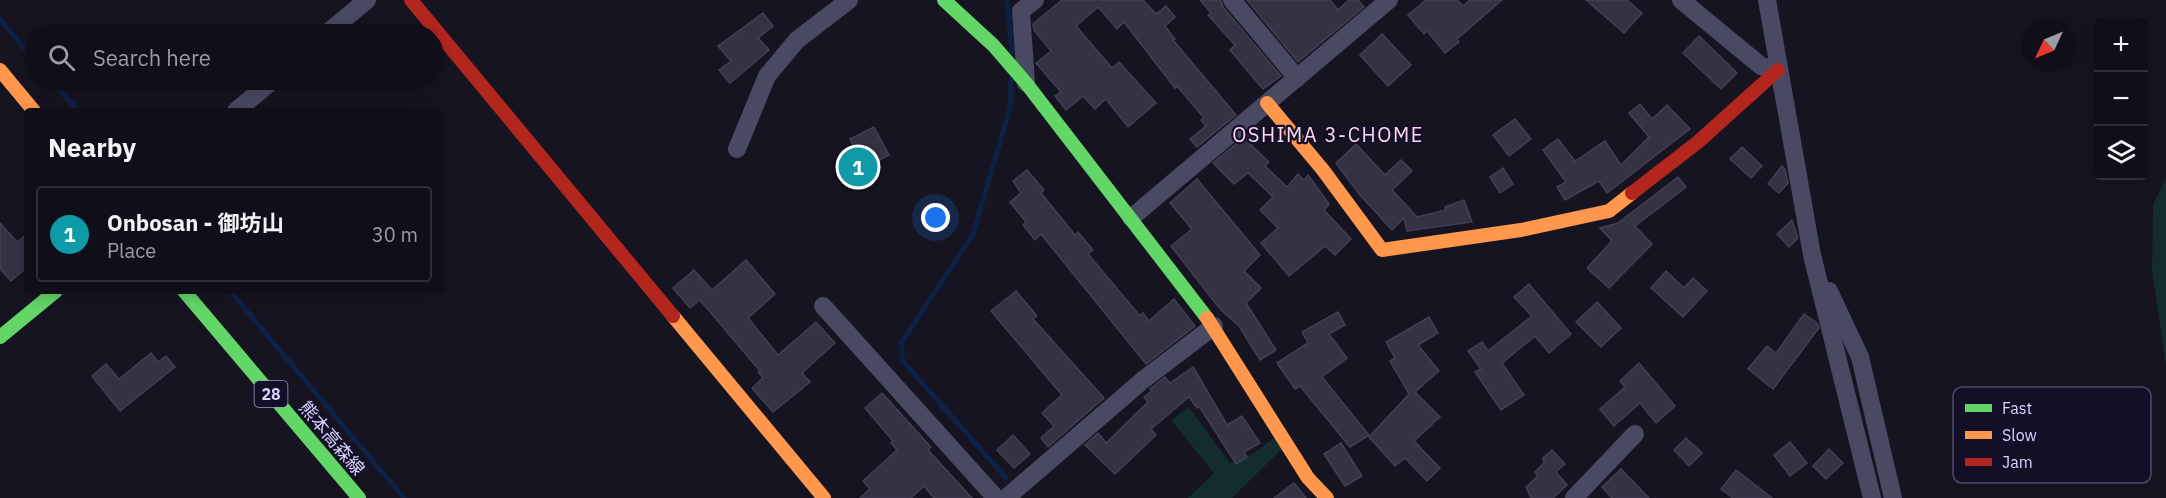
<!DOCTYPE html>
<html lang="en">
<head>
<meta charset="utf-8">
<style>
	body { margin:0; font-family:"IBM Plex Sans","Noto Sans JP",sans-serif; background:#1e1d26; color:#f1f3f6 }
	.controls { position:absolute; right:18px; top:18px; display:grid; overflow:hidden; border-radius:6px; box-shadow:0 3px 15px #0003 }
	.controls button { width:54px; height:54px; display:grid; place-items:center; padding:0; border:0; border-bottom:2px solid #302f38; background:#100f19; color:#f1f3f6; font:30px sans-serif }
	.compass { position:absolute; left:2022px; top:18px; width:54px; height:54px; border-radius:50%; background:#100f19; box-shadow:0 3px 15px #0003; rotate:226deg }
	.you { position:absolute; left:936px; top:218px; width:21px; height:21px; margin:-15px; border:4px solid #fff; border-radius:50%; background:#1a73e8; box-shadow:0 0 0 9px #1a73e833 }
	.badge { display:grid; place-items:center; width:39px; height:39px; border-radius:50%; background:#9591b1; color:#fff; font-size:20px; font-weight:700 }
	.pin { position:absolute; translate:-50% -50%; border:3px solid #fff; box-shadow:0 2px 6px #0006 }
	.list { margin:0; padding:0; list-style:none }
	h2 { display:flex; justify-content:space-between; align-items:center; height:78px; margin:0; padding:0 24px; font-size:26px }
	h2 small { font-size:20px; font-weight:400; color:#9c9ca2 }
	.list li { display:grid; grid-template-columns:39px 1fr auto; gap:18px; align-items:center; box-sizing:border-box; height:96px; margin:0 12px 12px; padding:0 12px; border:2px solid #302f38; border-radius:6px }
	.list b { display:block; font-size:22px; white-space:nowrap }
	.list p { margin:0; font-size:20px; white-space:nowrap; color:#9c9ca2 }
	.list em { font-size:20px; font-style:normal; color:#9c9ca2 }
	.icon { flex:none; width:33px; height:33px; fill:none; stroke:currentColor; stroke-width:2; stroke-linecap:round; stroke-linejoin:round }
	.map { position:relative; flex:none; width:2166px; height:498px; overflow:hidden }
	.search { position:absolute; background:#100f19; box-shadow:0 3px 15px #0003; left:24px; top:24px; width:420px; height:66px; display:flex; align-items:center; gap:15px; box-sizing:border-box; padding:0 21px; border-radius:33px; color:#9c9ca2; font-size:22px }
	.panel { position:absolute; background:#100f19; box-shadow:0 3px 15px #0003; left:24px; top:108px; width:420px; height:186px; border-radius:6px }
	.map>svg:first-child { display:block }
	.green { fill:#132c2d }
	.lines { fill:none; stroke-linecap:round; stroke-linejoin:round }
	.stream { stroke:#0d2144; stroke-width:5 }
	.building { fill:#343243; stroke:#433f54; stroke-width:1.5 }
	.street { stroke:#4a4962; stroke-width:18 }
	.fast { stroke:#63d668; stroke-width:14 }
	.slow { stroke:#ff974d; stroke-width:14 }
	.jam { stroke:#b3261e; stroke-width:14 }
	.labels { text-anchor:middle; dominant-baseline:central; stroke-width:4.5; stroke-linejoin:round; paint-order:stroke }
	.shield { fill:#130f26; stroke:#9e99be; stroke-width:1.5 }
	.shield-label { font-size:16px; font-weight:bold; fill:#d9d4ff }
	.street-label { font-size:18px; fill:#d9d4ff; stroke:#130f26 }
	.neighbourhood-label { font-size:20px; letter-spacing:1.5px; fill:#ffd6f0; stroke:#130f26 }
	.key { fill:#130f26; stroke:#4e4a67; stroke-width:1.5 }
	.key-label { font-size:16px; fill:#d9d4ff }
</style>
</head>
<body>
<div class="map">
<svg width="2166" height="498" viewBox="0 0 2166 498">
	<rect width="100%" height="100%" fill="#161421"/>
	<g class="green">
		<polygon points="2166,178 2166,366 2152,270 2153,205"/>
		<polygon points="1189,407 1230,463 1249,456 1274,438 1282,449 1232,498 1188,498 1214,473 1171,420"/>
	</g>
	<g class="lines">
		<g class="stream">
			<polyline points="1007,0 1012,52"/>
			<polyline points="0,19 34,60"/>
			<polyline points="51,80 78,111"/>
			<polyline points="230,291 404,498"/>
			<polyline points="1006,478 902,360 902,342 973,234 1010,108 1011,79"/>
		</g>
	</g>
	<g class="building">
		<polygon points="1062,0 1143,0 1156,14 1166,6 1175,17 1165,26 1175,39 1173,40 1236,115 1197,147 1190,139 1206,126 1201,120 1204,118 1177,86 1175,88 1124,22 1117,29 1098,7 1076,26 1112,68 1119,62 1156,103 1128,127 1106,99 1095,109 1083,96 1066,110 1055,96 1061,92 1036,63 1051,51 1034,30 1033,24"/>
		<polygon points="1200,0 1221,0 1223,7 1281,76 1263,89 1230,50 1235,45 1208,15 1211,13"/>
		<polygon points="1247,0 1330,0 1338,10 1349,0 1358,0 1364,7 1298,62"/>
		<polygon points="1426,0 1457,0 1463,6 1470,0 1502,0 1457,39 1459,42 1445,53 1427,31 1424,34 1408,15"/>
		<polygon points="1586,0 1627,0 1642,13 1624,33"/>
		<polygon points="763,13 773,26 758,38 769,50 730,83 719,70 731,61 718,46"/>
		<polygon points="1382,34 1411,65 1388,86 1360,55"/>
		<polygon points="1699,36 1737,73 1721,89 1683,53"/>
		<polygon points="1640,104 1652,119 1667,105 1690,129 1607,193 1599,181 1565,200 1557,187 1566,182 1543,150 1558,139 1575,161 1605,141 1621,165 1649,137 1629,113"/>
		<polygon points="1515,119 1531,139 1509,156 1493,135"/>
		<polygon points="874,127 889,155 865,168 850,139"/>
		<polygon points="1250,132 1257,141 1251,145 1269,162 1265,166 1287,187 1298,174 1304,180 1308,175 1329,204 1324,210 1351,239 1335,255 1325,246 1289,276 1261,243 1278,228 1260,210 1273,197 1248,173 1234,184 1213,163"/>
		<polygon points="1356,144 1385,175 1401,160 1412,171 1392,190 1417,217 1446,210 1445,207 1464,200 1472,222 1407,231 1404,218 1392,230 1360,195 1336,163"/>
		<polygon points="1742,147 1762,166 1751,178 1730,159"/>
		<polygon points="1782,166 1785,169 1788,183 1779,193 1768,184"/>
		<polygon points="1503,168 1513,184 1500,193 1490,177"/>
		<polygon points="1027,170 1044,190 1041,193 1075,235 1078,232 1093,250 1088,254 1140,316 1143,313 1149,321 1174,299 1195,326 1146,364 1041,234 1035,240 1023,225 1026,222 1010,202 1021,193 1013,181"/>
		<polygon points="1678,177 1686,187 1635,226 1652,244 1609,288 1587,268 1612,241 1600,228 1618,223"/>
		<polygon points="1197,179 1260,255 1244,271 1261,288 1246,303 1276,350 1260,360 1239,326 1220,309 1171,246 1192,229 1170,203"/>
		<polygon points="1792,220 1798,238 1789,247 1777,234"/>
		<polygon points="0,223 17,242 27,234 27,267 11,281 0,269"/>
		<polygon points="746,260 775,294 748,318 778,355 816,322 835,343 802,373 810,382 773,412 752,388 763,378 758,372 760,371 700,300 690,308 673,288 694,270 712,290"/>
		<polygon points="1666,271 1684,288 1693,278 1707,291 1683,317 1651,288"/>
		<polygon points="1529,284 1571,334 1549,353 1535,336 1502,363 1524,395 1501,410 1475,372 1481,369 1468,351 1482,342 1488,351 1532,316 1514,297"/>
		<polygon points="1016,291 1037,316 1033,319 1104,398 1048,447 1041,438 1054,426 1042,413 1062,395 991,311"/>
		<polygon points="1597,302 1621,328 1601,347 1576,322"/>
		<polygon points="1338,312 1345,325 1329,334 1347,358 1322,377 1369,435 1350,447 1300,386 1295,389 1277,363 1308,343 1302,332"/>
		<polygon points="1804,314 1817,323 1819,328 1773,389 1748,369 1767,346 1776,353"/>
		<polygon points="1429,317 1438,333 1418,345 1439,371 1415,392 1440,417 1414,441 1440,468 1427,481 1405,458 1395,466 1369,437 1409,394 1390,361 1395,358 1386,342"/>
		<polygon points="151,353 158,362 166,356 175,367 120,411 92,376 106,364 119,379"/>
		<polygon points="1639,363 1675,406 1656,423 1640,403 1614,426 1600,409 1625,387 1620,381"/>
		<polygon points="1193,367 1227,425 1242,416 1260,443 1244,452 1247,457 1236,464 1199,406 1197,408 1189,397 1151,429 1156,435 1115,474 1085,445 1098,433 1106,443 1148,402 1144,397 1152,391 1150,389 1165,377 1170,383"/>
		<polygon points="882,393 931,447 928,450 972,498 934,498 924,486 911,498 860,498 870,489 863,481 897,450 891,443 893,441 865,408"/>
		<polygon points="1013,435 1030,454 1014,468 997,450"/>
		<polygon points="1686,438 1702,453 1689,466 1674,450"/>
		<polygon points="1790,442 1807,463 1790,476 1774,455"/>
		<polygon points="1341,443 1362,476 1345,486 1324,454"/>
		<polygon points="1829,449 1843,463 1826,479 1813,466"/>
		<polygon points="1552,450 1565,464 1556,472 1567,485 1553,498 1531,498 1526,487 1538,476 1535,472 1544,463 1543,458"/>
		<polygon points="1621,469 1649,498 1612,498 1602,487"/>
		<polygon points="1736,470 1772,498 1733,498 1721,489"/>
		<polygon points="1294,483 1306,498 1274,498"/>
	</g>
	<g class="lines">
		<g class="street">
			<polyline points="1232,0 1297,78"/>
			<polyline points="1681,0 1761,66 1778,70"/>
			<polyline points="1767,0 1812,255 1872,498"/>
			<polyline points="326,34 367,0"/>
			<polyline points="1026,83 1021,11 1035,0"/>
			<polyline points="236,111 273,80"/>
			<polyline points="737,149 767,76 797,40 849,0"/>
			<polyline points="1131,218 1389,0"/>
			<polyline points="1829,291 1860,357 1893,498"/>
			<polyline points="823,306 996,498"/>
			<polyline points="1006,498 1143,380 1214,326"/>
			<polyline points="1574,498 1635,434"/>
		</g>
		<g class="fast">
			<polyline points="944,0 993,45 1026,83 1207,318"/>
			<polyline points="184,291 359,498"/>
			<polyline points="0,337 56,291"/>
		</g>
		<g class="slow">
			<polyline points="0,70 34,111"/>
			<polyline points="1267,103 1323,170 1382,250 1521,230 1609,211 1632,193"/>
			<polyline points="673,316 824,498"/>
			<polyline points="1207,318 1308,478 1327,498"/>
		</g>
		<g class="jam">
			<polyline points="411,0 673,316"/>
			<polyline points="1632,193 1698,142 1778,70"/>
		</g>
	</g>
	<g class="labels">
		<rect class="shield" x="254.5" y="381" width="33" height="26" rx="4.5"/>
		<g class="shield-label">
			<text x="271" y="394">28</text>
		</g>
		<g class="street-label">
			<text transform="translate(332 438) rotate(50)">熊本高森線</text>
		</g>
		<g class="neighbourhood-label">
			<text x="1328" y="134">OSHIMA 3-CHOME</text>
		</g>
	</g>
	<rect x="1953" y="387" width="198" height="96" rx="9" class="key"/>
	<rect x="1965" y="404" width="27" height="8" fill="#63d668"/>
	<rect x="1965" y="431" width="27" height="8" fill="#ff974d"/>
	<rect x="1965" y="458" width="27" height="8" fill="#b3261e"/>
	<g class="key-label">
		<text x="2002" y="414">Fast</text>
		<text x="2002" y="441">Slow</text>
		<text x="2002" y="468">Jam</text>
	</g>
</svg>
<div class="controls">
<button>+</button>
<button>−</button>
<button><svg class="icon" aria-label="layers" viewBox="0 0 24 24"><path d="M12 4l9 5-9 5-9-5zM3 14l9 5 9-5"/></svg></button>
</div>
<svg class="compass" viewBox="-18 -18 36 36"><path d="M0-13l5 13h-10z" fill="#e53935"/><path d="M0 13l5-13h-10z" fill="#9c9ca2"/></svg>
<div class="you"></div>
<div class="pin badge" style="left:858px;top:167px;background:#0f9aa8">1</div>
<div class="search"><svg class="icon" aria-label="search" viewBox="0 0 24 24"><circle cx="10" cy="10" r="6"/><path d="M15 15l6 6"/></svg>Search here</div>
<section class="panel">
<h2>Nearby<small></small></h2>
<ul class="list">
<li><span class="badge" style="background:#0f9aa8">1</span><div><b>Onbosan - 御坊山</b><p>Place</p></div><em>30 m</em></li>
</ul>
</section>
</div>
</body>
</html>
